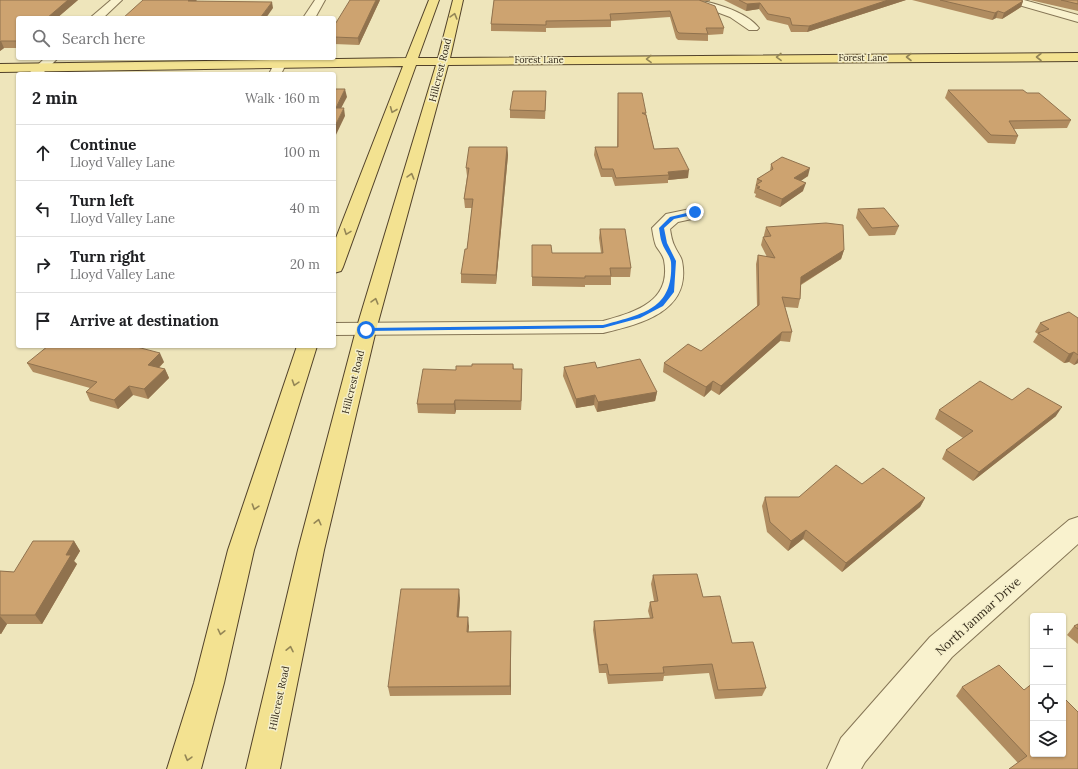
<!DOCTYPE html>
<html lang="en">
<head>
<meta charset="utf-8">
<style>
	body { margin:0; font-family:Lora,serif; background:#f2f2f2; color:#202124 }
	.controls { position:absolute; right:12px; bottom:12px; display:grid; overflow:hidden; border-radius:4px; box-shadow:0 1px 3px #0004 }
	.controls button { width:36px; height:36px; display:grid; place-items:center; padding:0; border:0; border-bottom:1px solid #e0e0e0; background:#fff; color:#202124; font:20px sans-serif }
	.stop { position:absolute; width:12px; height:12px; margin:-9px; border:3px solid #1a73e8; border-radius:50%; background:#fff }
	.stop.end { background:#1a73e8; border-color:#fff; box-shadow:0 1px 4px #0008 }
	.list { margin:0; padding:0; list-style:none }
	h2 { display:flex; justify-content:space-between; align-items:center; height:52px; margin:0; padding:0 16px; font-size:17px }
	h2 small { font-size:13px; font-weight:400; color:#757577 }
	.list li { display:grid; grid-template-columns:26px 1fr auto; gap:12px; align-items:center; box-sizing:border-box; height:56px; padding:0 16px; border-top:1px solid #e0e0e0 }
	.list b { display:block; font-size:15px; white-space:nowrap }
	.list p { margin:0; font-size:13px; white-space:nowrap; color:#757577 }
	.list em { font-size:13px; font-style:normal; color:#757577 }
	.icon { flex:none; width:22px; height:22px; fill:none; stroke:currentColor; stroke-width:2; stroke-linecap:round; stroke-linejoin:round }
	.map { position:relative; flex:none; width:1078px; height:769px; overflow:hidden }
	.search { position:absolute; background:#fff; box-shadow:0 1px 3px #0004; left:16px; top:16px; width:320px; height:44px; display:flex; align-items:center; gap:10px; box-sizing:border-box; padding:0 14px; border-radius:4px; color:#757577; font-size:15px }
	.panel { position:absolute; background:#fff; box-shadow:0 1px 3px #0004; left:16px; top:72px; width:320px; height:276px; border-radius:4px }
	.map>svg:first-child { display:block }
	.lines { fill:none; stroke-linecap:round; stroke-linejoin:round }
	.minor-casing { stroke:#857555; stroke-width:2 }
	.major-casing { stroke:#52422a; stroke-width:2 }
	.minor { fill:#f9f2ce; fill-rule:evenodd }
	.major { fill:#f3e291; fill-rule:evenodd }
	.wall { fill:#b08c60 }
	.shaded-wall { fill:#90724e }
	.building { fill:#cda370; stroke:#90724e }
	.oneway { stroke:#948656 }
	.route { fill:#1a73e8 }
	.labels { text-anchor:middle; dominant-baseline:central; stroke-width:3; stroke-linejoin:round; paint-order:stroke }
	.far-street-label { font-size:9px; fill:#342a1a; stroke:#f5efcb }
	.street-label { font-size:10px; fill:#342a1a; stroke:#f5efcb }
	.near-street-label { font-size:12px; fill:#342a1a; stroke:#f5efcb }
</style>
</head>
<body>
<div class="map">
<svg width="1078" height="769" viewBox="0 0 1078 769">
	<rect width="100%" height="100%" fill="#eee5bb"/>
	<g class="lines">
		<defs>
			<g id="minor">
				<polygon points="111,0 122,0 103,18 90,18"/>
				<polygon points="315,0 325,0 315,18 303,18"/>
				<path d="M689 0C709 0 746 11 759 28L757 30H749L730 17 690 2Z"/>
				<polygon points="1007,0 1024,0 1078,15 1078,22 1008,2"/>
				<polygon points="45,58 58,58 42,74 28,74"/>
				<polygon points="277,58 289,58 281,74 269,74"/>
				<path d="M695 208 701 209 703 213 701 217 678 222 670 229C671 235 672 242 675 247 677 252 681 256 682 261 692 312 640 324 603 333L334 335V323L603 321C635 312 672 302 664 260 663 255 659 251 656 246 654 241 653 234 652 228L666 214Z"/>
				<polygon points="1078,517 1078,544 952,657 865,762 861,769 827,769 841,738 930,637 1069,520"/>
			</g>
			<g id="major">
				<polygon points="429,0 439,0 418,58 438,58 453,0 463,0 450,58 1078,53 1078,61 448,65 376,330 324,550 280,769 246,769 298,550 356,330 436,65 416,65 343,267 341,271 334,273 334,243 403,66 0,72 0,64 406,58"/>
				<polygon points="297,346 317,346 254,550 224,683 201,769 167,769 194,683 228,550"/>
			</g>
		</defs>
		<use href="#minor" class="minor-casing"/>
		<use href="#major" class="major-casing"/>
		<use href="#minor" class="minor"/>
		<use href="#major" class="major"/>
	</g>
	<g class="wall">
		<polygon points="0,0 78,0 57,18 18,18 18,48 4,48 0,51"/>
		<polygon points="380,0 359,45 334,44 334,26"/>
		<polygon points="494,0 710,0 710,1 700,1 724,28 723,34 708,35 708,41 678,40 676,38 670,17 611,21 611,27 546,28 546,32 491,31 491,24"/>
		<polygon points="724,0 906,0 807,32 791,32 788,25 767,20 759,9 746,11"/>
		<polygon points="912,0 1021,0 1023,1 1021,7 1002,19 996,18 992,20"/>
		<polygon points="1030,0 1078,0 1078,11"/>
		<polygon points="948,90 1027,93 1071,120 1067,128 1014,129 1018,136 1015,144 988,143 945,98"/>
		<polygon points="618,93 646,113 654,149 688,178 668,180 668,183 615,186 612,177 601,177 594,155 595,147 617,147"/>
		<polygon points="546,99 545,119 510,118 510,110"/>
		<polygon points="507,147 508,155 496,284 461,283 461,274 467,249 472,208 465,208 464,199 467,176 466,168"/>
		<polygon points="771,164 808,176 800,181 803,191 780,207 755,197 756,194 754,193 757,179 770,171"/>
		<polygon points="858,209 899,226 895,235 869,236 856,218"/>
		<polygon points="766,227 844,250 841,259 801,285 800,299 798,308 785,307 792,332 790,342 780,341 719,395 711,390 704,397 663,372 664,363 701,351 757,306 756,264 758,255 767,257 761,245 763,237 764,237 764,235"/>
		<polygon points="600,229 631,268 630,277 611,277 611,285 585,285 585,287 532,286 532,245 552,253 601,253 599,238"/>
		<polygon points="1078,318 1078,363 1074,365 1069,362 1064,363 1033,342 1038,334 1035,332 1040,323"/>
		<polygon points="164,362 159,368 165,369 169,378 148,399 133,395 118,409 90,401 86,392 90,388 33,372 27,363"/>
		<polygon points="513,364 514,369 522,379 521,410 456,410 455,414 418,413 417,404 456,370 472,366"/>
		<polygon points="564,367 597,368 657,392 655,401 597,412 594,405 576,408 563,376"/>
		<polygon points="1012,400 1056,416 973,481 942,459 946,450 963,438 935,419 939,410"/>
		<polygon points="862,484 925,498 920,507 842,572 803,539 788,551 767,532 762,506 765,497 799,497"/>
		<polygon points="74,541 80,551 74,561 77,564 42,624 7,624 1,634 0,634 0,571 14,572"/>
		<polygon points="653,575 703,597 732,643 766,688 762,696 715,699 709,673 664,676 663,681 608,684 606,673 599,673 593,630 594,621 650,618 648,611 650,602 654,601 651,584"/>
		<polygon points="460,598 459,617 469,626 468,632 511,631 511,695 390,696 388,687"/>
		<polygon points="1078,624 1078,644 1067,635 1074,626"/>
		<polygon points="962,687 1024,690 1078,769 1018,763 956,696"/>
	</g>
	<g class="shaded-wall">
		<polygon points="68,0 78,0 57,18 47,18"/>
		<polygon points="189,0 197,0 190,8 188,1"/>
		<polygon points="376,0 380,0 359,45 358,38"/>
		<polygon points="888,0 906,0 807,32 809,26"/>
		<polygon points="1023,1 1021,7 1002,19 1004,13"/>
		<polygon points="272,2 273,8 266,18 260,18"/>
		<polygon points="760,3 759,9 746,11 747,4"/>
		<polygon points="998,11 996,18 992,20 995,13"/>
		<polygon points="1,41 4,48 0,51 0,42"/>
		<polygon points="345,89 347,97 337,116 336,108"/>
		<polygon points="344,108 345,116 334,139 334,128"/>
		<polygon points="507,147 508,155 496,284 496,275"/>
		<polygon points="810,168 808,176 792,187 794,178"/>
		<polygon points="689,170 688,178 668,180 669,175 668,172"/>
		<polygon points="806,183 803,191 780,207 782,199"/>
		<polygon points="844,250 841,259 798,286 801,277"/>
		<polygon points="782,332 780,341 719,395 721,386"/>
		<polygon points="1074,352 1069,362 1064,363 1069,354"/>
		<polygon points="160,353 164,362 152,374 148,365"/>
		<polygon points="1078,358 1078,363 1074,365"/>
		<polygon points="165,369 169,378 148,399 144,389"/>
		<polygon points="522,369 522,379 521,410 521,401"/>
		<polygon points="713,381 711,390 704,397 706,387"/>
		<polygon points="129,386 133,395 118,409 114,400"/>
		<polygon points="657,392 655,401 597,412 598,402"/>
		<polygon points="595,395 594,405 576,408 576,399"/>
		<polygon points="455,400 456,410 455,414 454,404"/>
		<polygon points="1062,407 1056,416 973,481 979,472"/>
		<polygon points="925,498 920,507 842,572 846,563"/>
		<polygon points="806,530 803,539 788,551 791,541"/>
		<polygon points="74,541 80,551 74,561 77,564 42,624 35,615 66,555"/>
		<polygon points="459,589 460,598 458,626 457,617"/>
		<polygon points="0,616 7,624 1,634 0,633"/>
		<polygon points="468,617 469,626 468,641 467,632"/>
		<polygon points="511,631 511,695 510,686"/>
	</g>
	<g class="building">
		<polygon points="0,0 68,0 47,18 18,18 18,41 1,41 0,42"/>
		<polygon points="143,0 189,0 188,1 272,2 260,18 123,18"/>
		<polygon points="350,0 376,0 358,38 334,37 334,34 335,32 334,32 334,26"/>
		<polygon points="494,0 699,0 715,6 724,28 706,28 708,34 679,33 677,31 670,11 610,14 611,20 546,21 546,25 491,24"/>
		<polygon points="739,0 888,0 809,26 792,25 790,18 768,14 760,3 747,4"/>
		<polygon points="940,0 1021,0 1023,1 1004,13 998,11 995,13"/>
		<polygon points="1061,0 1078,0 1078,4"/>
		<polygon points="334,89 345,89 336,108 344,108 334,128"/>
		<polygon points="948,90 1023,90 1027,93 1039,93 1071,120 1009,121 1018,136 991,135"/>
		<polygon points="513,91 546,91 545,111 510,110"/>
		<polygon points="618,93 642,93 646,113 642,113 646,115 654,149 678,148 689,170 668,172 669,175 616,178 613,169 602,169 595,147 618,147"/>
		<polygon points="469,147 507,147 496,275 461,274 465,249 467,249 473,199 464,199 469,168 466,168"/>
		<polygon points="782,157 810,168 794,178 806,183 782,199 757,188 760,187 756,185 762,181 757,179 773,169 771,164"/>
		<polygon points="884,208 899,226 872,228 858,209"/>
		<polygon points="826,223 843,225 844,250 801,277 800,299 782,297 792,332 782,332 721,386 713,381 706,387 664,363 688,344 701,351 759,305 758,255 775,258 763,237 771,236 766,227"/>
		<polygon points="600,229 625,229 631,268 610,268 611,276 585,276 585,278 532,277 532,245 551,245 552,253 603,253"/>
		<polygon points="1069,312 1078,318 1078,355 1074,352 1069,354 1038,333 1049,329 1040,323"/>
		<polygon points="48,346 133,346 160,353 148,365 165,369 144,389 129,386 114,400 86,392 97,382 27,363"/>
		<polygon points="640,359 657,392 598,402 595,395 576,399 564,367 595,362 597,368"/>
		<polygon points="472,364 513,364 513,369 522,369 521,401 455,400 454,404 417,404 423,369 456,370 456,366 472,366"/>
		<polygon points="980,381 1012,400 1028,388 1062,407 979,472 946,450 973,431 939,410"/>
		<polygon points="836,465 862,484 883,468 925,498 846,563 806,530 791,541 770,522 765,497 799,497"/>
		<polygon points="33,541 74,541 66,555 71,555 35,615 0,615 0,571 14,572"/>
		<polygon points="697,574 703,597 720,596 732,643 753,642 766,688 718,690 712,664 663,667 664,673 609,675 607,664 599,665 594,621 653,618 650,602 658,601 653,575"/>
		<polygon points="401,589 459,589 457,617 468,617 467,632 511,631 510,686 388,687"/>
		<polygon points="1078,624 1078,629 1074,626"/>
		<polygon points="999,665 1024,690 1033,683 1033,754 1063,754 1063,697 1078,712 1078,769 1009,769 1027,756 962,687"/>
	</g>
	<defs><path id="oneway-chevron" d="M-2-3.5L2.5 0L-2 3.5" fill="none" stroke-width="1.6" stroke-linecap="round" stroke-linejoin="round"/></defs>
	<g class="oneway">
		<use href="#oneway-chevron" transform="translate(454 16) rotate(-74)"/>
		<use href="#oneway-chevron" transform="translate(779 57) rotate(179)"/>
		<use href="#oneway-chevron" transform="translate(909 57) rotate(-180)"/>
		<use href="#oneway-chevron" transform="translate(1039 57) rotate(-180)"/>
		<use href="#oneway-chevron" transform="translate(649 59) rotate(179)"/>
		<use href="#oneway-chevron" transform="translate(393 110) rotate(112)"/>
		<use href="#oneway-chevron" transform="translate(411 176) rotate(-74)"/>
		<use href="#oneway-chevron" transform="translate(347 232) rotate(110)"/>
		<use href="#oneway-chevron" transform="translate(375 301) rotate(-74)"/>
		<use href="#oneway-chevron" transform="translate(295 383) rotate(108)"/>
		<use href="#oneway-chevron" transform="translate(255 507) rotate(108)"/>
		<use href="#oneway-chevron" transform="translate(318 522) rotate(-76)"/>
		<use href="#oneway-chevron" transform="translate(221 632) rotate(103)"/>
		<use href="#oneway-chevron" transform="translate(290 649) rotate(-78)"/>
		<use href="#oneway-chevron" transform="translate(188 758) rotate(106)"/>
	</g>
	<path class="route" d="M695 211 697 214 674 219 664 228 667 243 676 261 674 292 663 306 640 318 603 328 366 331 363 330 366 328 603 325C641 314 674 310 671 262 670 256 664 249 662 243 660 238 660 233 659 228L670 217Z"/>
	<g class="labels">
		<g class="far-street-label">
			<text x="863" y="57">Forest Lane</text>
			<text x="539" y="59">Forest Lane</text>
		</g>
		<g class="street-label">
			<text transform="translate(440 70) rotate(-76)">Hillcrest Road</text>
			<text transform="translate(353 382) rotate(-76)">Hillcrest Road</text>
			<text transform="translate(279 698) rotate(-78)">Hillcrest Road</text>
		</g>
		<g class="near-street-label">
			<text transform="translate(978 616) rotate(-42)">North Janmar Drive</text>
		</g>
	</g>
</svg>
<div class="controls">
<button>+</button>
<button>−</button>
<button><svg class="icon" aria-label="locate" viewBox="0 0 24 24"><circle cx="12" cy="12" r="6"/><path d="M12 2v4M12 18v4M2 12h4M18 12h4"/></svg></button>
<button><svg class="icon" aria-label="layers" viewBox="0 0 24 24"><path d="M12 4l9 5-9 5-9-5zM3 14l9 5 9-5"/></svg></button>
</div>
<div class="stop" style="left:366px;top:330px"></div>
<div class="stop end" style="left:695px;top:212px"></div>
<div class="search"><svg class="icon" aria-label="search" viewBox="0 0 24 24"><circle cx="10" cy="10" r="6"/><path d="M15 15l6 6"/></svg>Search here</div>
<section class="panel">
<h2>2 min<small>Walk · 160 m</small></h2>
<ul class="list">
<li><svg class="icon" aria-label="ahead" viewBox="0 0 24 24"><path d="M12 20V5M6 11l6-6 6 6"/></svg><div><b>Continue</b><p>Lloyd Valley Lane</p></div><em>100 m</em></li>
<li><svg class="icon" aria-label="left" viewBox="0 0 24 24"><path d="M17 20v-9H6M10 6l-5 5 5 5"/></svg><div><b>Turn left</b><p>Lloyd Valley Lane</p></div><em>40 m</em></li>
<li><svg class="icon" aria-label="right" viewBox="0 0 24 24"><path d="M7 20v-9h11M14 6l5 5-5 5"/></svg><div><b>Turn right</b><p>Lloyd Valley Lane</p></div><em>20 m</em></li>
<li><svg class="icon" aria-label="arrive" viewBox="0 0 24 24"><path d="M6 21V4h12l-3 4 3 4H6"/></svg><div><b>Arrive at destination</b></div></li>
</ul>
</section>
</div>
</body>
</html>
